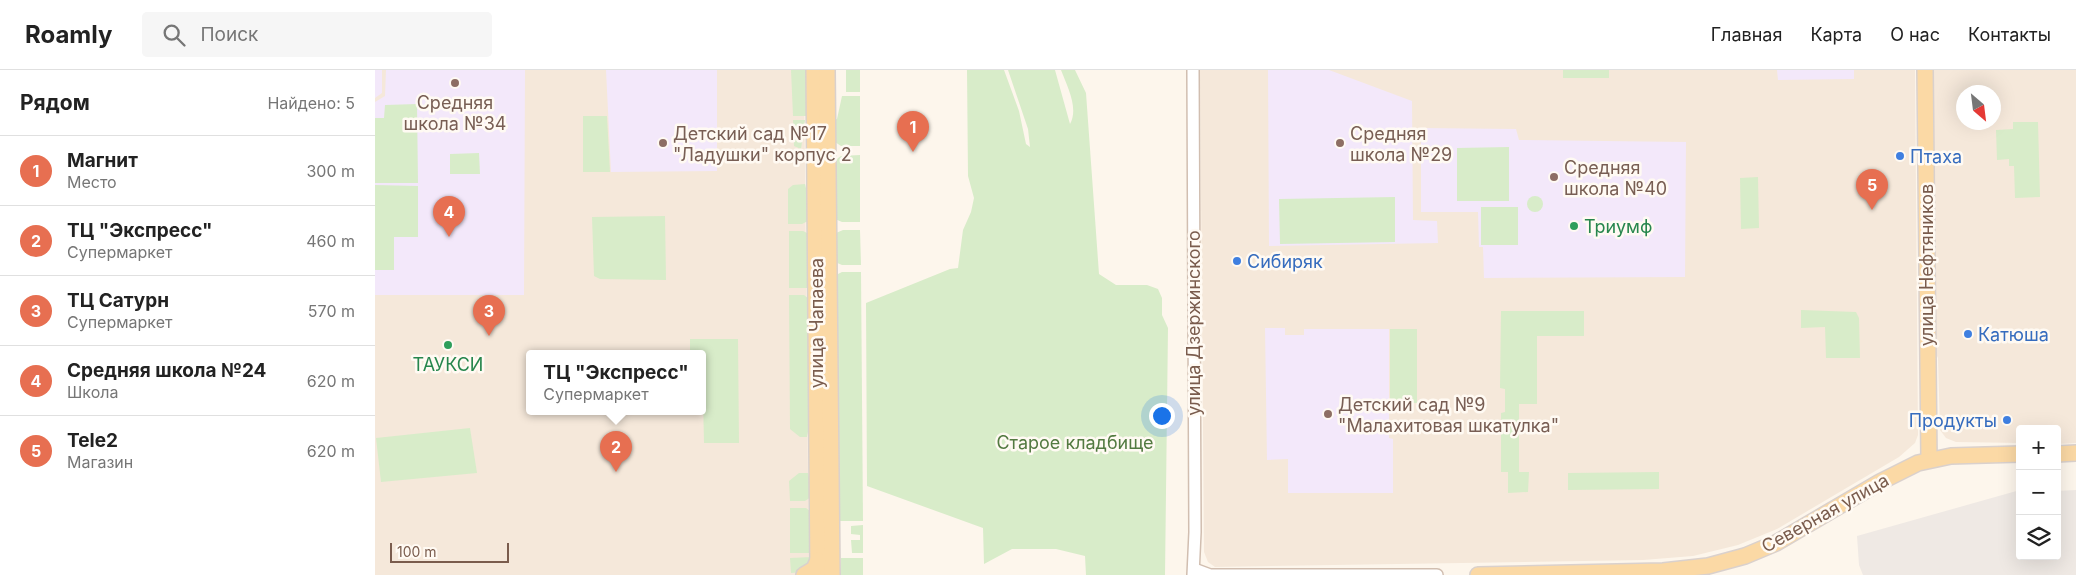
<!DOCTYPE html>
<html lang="ru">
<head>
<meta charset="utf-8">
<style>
	body { margin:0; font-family:Inter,sans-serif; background:#f6f6f6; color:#222 }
	.controls { position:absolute; right:15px; bottom:15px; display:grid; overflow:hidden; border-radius:5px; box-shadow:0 5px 20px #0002 }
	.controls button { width:45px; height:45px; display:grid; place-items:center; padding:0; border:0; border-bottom:1px solid #e0e0e0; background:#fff; color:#222; font:25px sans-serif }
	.compass { position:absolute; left:1581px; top:15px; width:45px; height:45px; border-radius:50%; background:#fff; box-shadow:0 5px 20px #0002; rotate:152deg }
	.scale { position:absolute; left:15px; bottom:12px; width:119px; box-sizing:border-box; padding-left:5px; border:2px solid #7a5c4d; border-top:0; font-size:14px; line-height:18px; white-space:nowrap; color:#7a5c4d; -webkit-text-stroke:4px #fffaf3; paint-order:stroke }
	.you { position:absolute; left:786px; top:345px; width:18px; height:18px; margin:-12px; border:4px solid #fff; border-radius:50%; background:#1a73e8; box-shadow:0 0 0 8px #1a73e833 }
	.badge { display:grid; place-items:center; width:32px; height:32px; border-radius:50%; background:#e76f51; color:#fff; font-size:16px; font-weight:700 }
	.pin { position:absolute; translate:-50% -41px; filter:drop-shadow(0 1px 2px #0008) }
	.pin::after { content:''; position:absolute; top:26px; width:18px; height:15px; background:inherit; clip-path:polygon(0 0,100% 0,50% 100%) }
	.popup { position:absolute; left:151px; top:280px; width:180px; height:65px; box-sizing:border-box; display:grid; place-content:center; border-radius:5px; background:#fff; filter:drop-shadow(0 1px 4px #0005); font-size:16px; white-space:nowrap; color:#767676 }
	.popup b { font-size:19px; color:#222 }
	.popup::after { content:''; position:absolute; left:50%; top:100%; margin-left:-10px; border:10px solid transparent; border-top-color:#fff }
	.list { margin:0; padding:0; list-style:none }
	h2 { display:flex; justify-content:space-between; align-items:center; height:65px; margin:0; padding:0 20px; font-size:21px }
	h2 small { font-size:16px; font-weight:400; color:#767676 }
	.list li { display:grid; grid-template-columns:32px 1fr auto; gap:15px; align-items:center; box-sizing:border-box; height:70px; padding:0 20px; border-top:1px solid #e0e0e0 }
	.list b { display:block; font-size:19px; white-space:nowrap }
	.list p { margin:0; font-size:16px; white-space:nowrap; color:#767676 }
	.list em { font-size:16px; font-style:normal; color:#767676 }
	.icon { flex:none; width:28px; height:28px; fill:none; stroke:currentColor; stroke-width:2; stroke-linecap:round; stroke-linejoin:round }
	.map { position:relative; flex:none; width:1701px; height:505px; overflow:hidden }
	header { display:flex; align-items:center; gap:30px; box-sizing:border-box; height:70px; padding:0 25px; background:#fff; border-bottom:1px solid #e0e0e0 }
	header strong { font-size:24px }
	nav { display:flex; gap:28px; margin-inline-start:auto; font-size:18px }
	.search { width:350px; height:45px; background:#f6f6f6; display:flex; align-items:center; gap:12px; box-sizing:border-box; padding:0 18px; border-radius:5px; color:#767676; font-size:19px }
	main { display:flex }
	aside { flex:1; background:#fff }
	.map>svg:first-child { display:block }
	.residential { fill:#f5e8da; fill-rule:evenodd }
	.industrial { fill:#efe9e4 }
	.education { fill:#f3e8fa }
	.green { fill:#d8ecc9 }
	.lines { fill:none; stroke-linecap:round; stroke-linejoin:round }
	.minor-casing { stroke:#d1beb0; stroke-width:14 }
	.major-casing { stroke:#dad1cd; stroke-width:18 }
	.minor { stroke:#fff; stroke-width:11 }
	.major { stroke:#fbd9a5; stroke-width:15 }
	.education-dot { fill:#8d6e63; stroke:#fffaf3; stroke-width:2 }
	.shop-dot { fill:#3f7fe0; stroke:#fffaf3; stroke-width:2 }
	.leisure-dot { fill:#2e9e5b; stroke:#fffaf3; stroke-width:2 }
	.labels { text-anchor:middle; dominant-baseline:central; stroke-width:5; stroke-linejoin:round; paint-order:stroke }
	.education-label { font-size:18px; fill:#785e54; stroke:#fffaf3; text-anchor:start }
	.shop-label { font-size:18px; fill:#366cbe; stroke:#fffaf3; text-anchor:start }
	.leisure-label { font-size:18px; fill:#27864d; stroke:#fffaf3; text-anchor:start }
	.street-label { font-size:18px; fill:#7a5c4d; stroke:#fffaf3 }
	.park-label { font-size:18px; fill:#537a41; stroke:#fffaf3 }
</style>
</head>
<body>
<header>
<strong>Roamly</strong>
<div class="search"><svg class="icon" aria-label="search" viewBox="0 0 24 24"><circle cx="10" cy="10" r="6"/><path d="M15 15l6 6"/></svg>Поиск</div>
<nav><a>Главная</a><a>Карта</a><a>О нас</a><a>Контакты</a></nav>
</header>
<main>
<aside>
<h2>Рядом<small>Найдено: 5</small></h2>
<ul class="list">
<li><span class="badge">1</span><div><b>Магнит</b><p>Место</p></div><em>300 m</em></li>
<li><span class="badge">2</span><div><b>ТЦ &quot;Экспресс&quot;</b><p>Супермаркет</p></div><em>460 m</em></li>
<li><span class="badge">3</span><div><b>ТЦ Сатурн</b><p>Супермаркет</p></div><em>570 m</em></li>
<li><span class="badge">4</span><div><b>Средняя школа №24</b><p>Школа</p></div><em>620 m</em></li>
<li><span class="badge">5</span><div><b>Tele2</b><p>Магазин</p></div><em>620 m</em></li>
</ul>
</aside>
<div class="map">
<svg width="1701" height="505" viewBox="0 0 1701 505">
	<rect width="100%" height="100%" fill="#fdf6ec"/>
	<g class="residential">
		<path d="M0 0H429L434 505H0ZM155 283H327V341H155Z"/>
		<polygon points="825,0 1540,0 1543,365 1540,373 1524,387 1402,459 1363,475 1318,486 1268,490 840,497 833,492 829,482"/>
		<path d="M1556 0H1701V373L1682 374V359H1645V373L1581 372 1571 368 1565 360 1563 288 1559 280ZM1588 22H1618V52H1588Z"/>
	</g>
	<polygon class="industrial" points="1645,420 1645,486 1682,486 1682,421 1701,420 1701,505 1488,505 1484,495 1482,466"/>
	<g class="education">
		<polygon points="0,0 7,0 7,23 0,28"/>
		<polygon points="11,0 150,0 149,225 0,225 0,32 10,26"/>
		<polygon points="231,0 342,0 342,101 236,102"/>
		<polygon points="893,0 954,0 1037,31 1038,150 1062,151 1063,173 894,176"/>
		<polygon points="1402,0 1479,0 1479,9 1403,10"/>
		<polygon points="1046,58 1141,59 1144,70 1311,72 1310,207 1109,208 1108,177 1104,177 1103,142 1046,142"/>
		<polygon points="890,258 910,258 910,265 929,265 929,259 1014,259 1014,368 1018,369 1018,423 913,423 913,389 892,390"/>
	</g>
	<g class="green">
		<polygon points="416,0 435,0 433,46 418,46"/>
		<rect x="471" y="0" width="14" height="22"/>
		<path d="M592 0H629L644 41 651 74 655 77 653 59 633 0H680L695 54C704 38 692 16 686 0H700L711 23 724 204 741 215H772L783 219 787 228V245L793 258 790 505H711L710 486 681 479H637L609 494 608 458 492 416 491 233 575 199 583 198 588 160 596 142 599 128 593 106Z"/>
		<rect x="1188" y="0" width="46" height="8"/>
		<polygon points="467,26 485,26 485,76 466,76 460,72 458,50 462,49"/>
		<polygon points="42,34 43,113 0,113 0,48 9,48 10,35"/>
		<polygon points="208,46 232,46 235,102 208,102"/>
		<polygon points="418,50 430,50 426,79 419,76"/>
		<polygon points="1638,52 1663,52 1665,127 1640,128 1639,96 1634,96 1634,89 1622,90 1621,60 1638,59"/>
		<polygon points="1134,77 1134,131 1082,131 1082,78"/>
		<polygon points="104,83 105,104 75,104 75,84"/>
		<polygon points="485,85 485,152 467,152 460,149 459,91 466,86"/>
		<polygon points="1383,107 1384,158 1366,159 1365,108"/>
		<polygon points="430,114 434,131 433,151 427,154 413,154 413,119 418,115"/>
		<polygon points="0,115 43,116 43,167 19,167 19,200 0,200"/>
		<circle cx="1160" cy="134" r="8"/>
		<polygon points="1020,127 1020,172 905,174 904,129"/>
		<rect x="1106" y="137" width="37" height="38"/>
		<polygon points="290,146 291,210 225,209 219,206 217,147"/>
		<polygon points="468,160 485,160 486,195 467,195 460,192 461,163"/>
		<polygon points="414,161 428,161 434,164 434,215 432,218 414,218"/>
		<polygon points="467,202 486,202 488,451 465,451 461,435 461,205"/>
		<polygon points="414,225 429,225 434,229 436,345 432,367 425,367 415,359"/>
		<polygon points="1426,240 1481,242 1484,248 1485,288 1451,288 1450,257 1426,258"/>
		<polygon points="1126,241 1209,241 1209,266 1162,266 1162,334 1144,334 1144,402 1154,402 1153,422 1133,423 1133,402 1126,402 1126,343 1130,342 1130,319 1125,318"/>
		<rect x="1015" y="259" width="27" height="74"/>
		<polygon points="315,269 363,269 364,373 329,373 327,283 315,283"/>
		<polygon points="95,358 102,403 6,412 1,368"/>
		<polygon points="1284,402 1284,419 1193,420 1193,403"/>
		<polygon points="424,403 433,403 437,420 436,427 430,431 415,431 414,411"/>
		<polygon points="415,438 431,438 436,442 437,483 415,483"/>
		<polygon points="488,455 488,483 477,483 476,470 485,470 485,465 476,464 476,456"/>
		<path d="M437 487C435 497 425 503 416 503L415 488Z"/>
		<rect x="466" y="488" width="22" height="17"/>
	</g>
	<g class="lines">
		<defs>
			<g id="minor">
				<polyline points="818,0 820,462 818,505"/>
				<polyline points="819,499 835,505 1062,505"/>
			</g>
			<g id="major">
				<polyline points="439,0 443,505"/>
				<polyline points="452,0 457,505"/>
				<polyline points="1550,0 1554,390"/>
				<polyline points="1682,384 1701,383"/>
				<polyline points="429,505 439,499 443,490"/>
				<polyline points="1103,505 1288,501 1333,496 1370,486 1401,473 1505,412 1543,393 1576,386 1645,384"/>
			</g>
		</defs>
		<use href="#minor" class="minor-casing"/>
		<use href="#major" class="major-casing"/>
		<use href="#minor" class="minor"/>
		<use href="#major" class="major"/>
	</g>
	<g class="education-dot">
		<circle cx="80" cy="13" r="5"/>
		<circle cx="288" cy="73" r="5"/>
		<circle cx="965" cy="73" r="5"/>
		<circle cx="1179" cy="107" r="5"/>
		<circle cx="953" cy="344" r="5"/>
	</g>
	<g class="shop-dot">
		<circle cx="1525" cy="86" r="5"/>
		<circle cx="862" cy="191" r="5"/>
		<circle cx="1593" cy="264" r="5"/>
		<circle cx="1632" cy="350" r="5"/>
	</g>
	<g class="leisure-dot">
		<circle cx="1199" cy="156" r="5"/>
		<circle cx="73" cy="275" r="5"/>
	</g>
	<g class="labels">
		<g class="education-label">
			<text x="80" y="32" text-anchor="middle">Средняя<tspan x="80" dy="21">школа №34</tspan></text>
			<text x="298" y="63">Детский сад №17<tspan x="298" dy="21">"Ладушки" корпус 2</tspan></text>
			<text x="975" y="63">Средняя<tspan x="975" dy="21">школа №29</tspan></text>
			<text x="1189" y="97">Средняя<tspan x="1189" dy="21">школа №40</tspan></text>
			<text x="963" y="334">Детский сад №9<tspan x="963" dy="21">"Малахитовая шкатулка"</tspan></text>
		</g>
		<g class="shop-label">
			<text x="1535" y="86">Птаха</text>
			<text x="872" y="191">Сибиряк</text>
			<text x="1603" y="264">Катюша</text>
			<text x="1622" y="350" text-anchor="end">Продукты</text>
		</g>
		<g class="leisure-label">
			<text x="1209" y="156">Триумф</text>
			<text x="73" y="294" text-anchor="middle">ТАУКСИ</text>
		</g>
		<g class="street-label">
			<text transform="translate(1551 195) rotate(-90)">улица Нефтяников</text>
			<text transform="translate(441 253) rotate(-90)">улица Чапаева</text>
			<text transform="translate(818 253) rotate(-90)">улица Дзержинского</text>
			<text transform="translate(1450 443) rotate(-29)">Северная улица</text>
		</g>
		<g class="park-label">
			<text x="700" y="372">Старое кладбище</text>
		</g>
	</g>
</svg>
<div class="controls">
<button>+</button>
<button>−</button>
<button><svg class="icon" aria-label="layers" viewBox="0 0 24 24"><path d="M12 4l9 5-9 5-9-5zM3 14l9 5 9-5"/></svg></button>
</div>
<svg class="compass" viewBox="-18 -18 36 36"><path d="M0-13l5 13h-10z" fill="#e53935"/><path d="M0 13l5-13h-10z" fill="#767676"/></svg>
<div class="scale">100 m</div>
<div class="you"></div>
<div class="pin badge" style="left:538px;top:82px">1</div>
<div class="pin badge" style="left:241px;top:402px">2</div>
<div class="popup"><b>ТЦ &quot;Экспресс&quot;</b>Супермаркет</div>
<div class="pin badge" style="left:114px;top:266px">3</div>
<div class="pin badge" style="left:74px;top:167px">4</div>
<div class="pin badge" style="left:1497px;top:140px">5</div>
</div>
</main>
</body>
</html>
